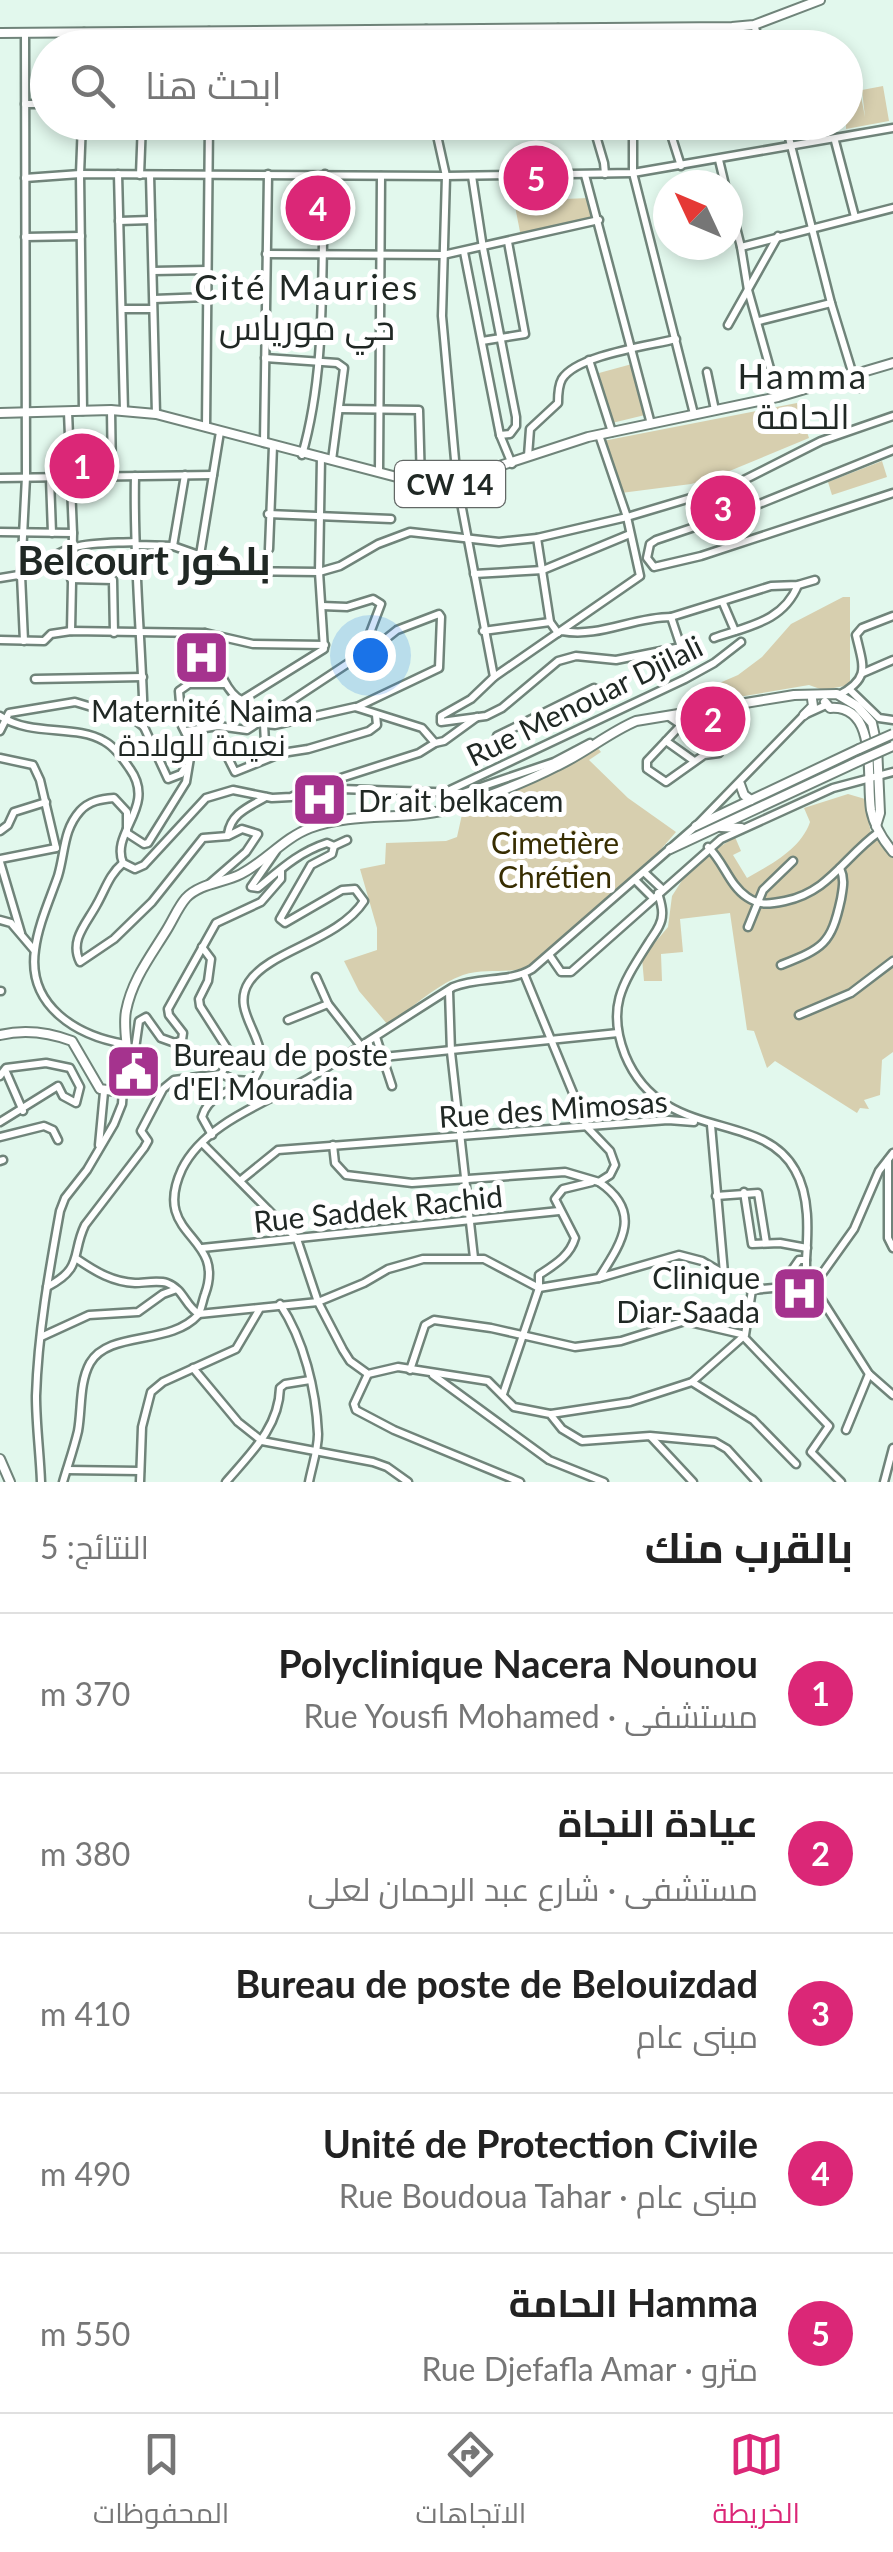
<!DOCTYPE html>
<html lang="ar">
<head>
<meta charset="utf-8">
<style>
	body { margin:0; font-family:Lato,Cairo,sans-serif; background:#f2f2f2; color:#222; direction:rtl }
	.compass { position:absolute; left:653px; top:170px; width:90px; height:90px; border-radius:50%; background:#fff; box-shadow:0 5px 15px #0003; rotate:314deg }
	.you { position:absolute; left:370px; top:655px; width:35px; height:35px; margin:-25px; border:8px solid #fff; border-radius:50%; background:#1a73e8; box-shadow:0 0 0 15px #1a73e833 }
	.badge { display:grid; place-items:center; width:65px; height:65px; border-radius:50%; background:#db2777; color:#fff; font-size:32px; font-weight:700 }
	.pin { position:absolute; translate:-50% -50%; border:5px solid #fff; box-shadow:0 2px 10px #0006 }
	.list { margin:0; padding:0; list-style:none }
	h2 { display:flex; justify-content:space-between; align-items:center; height:130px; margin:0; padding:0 40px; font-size:42px }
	h2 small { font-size:32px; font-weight:400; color:#767676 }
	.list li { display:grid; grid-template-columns:65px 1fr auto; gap:30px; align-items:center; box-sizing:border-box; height:160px; padding:0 40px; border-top:2px solid #e0e0e0 }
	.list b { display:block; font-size:38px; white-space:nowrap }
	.list p { margin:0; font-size:32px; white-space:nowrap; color:#767676 }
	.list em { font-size:32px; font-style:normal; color:#767676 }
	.icon { flex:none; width:55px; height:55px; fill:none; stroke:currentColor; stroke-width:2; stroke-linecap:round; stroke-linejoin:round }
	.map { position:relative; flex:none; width:893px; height:1482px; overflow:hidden; direction:ltr }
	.search { position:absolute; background:#fff; box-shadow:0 5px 15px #0003; left:30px; right:30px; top:30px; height:110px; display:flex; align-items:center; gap:25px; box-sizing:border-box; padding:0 35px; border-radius:55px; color:#767676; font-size:38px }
	.sheet { height:930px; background:#fff }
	nav { display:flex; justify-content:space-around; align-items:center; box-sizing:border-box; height:140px; border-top:2px solid #e0e0e0; background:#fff; font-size:28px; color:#767676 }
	nav a { display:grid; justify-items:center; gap:5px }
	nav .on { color:#db2777 }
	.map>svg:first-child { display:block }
	.green { fill:#d7cfaf }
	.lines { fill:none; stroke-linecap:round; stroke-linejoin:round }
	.minor-casing { stroke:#70847a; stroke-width:11 }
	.major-casing { stroke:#70847a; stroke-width:12 }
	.minor { stroke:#fff; stroke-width:6 }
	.major { stroke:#fff; stroke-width:8 }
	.major-bridge-casing { stroke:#70847a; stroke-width:12; stroke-linecap:butt }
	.major-bridge { stroke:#fff; stroke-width:8 }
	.labels { text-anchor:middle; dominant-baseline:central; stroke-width:10; stroke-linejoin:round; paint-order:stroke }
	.shield { fill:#fff; stroke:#636866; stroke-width:2.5 }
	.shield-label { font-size:28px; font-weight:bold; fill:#202824 }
	.street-label { font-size:30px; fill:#202824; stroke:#fff }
	.poi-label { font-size:30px; fill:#202824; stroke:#fff; text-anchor:start }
	.park-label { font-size:30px; fill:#372d01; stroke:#fff }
	.quarter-label { font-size:35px; letter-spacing:2.5px; fill:#202824; stroke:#fff }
	.district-label { font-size:40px; font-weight:bold; fill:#202824; stroke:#fff }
</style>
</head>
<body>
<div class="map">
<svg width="893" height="1482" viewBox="0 0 893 1482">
	<rect width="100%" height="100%" fill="#e2f8ed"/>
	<g class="green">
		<polygon points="859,86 865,117 862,90 883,86 889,121 846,129 846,88"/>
		<polygon points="589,198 594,218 521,237 514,201"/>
		<polygon points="632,364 645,415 612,423 599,373"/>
		<polygon points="797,403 809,438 715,477 691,484 621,493 603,441"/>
		<polygon points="882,461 887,477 832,495 828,482"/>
		<polygon points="843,597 850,597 850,685 823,690 809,685 691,705 701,691 738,675 762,657 791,624"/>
		<path d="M596 746 601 752 589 760 628 798 676 832 650 862 535 964C512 976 488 967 463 975 437 984 411 1009 388 1025L359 991 344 961 377 950V928L360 869 385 864 386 843 446 841 457 837 463 810 561 769Z"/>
		<polygon points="858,755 860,758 710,824"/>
		<path d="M848 794 865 799 871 834 893 854V1052L882 1060 880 1095 864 1100 869 1109 860 1108 857 1113 775 1061 767 1068 754 1031 747 1030 730 913 680 919 683 952 661 954 662 981H644L642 958 668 927 672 896 692 865 735 837 741 851 733 855 747 878C770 865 801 849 810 822L804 808Z"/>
	</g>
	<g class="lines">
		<defs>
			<g id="minor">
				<polyline points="754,25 762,48"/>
				<polyline points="558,28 566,48"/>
				<polyline points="688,28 694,48"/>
				<polyline points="426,29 427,48"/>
				<polyline points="598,29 604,48"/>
				<polyline points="637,30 643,48"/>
				<polyline points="84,48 84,32"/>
				<polyline points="143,48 143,32"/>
				<polyline points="209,48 209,31"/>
				<polyline points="25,104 48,104"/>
				<polyline points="82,122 80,174 83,411"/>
				<polyline points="434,122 446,176 442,316 457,482 494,677"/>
				<polyline points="592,122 604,163 605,174"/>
				<polyline points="628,122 633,138 633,173 694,414"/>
				<polyline points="667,122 681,166"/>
				<polyline points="719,122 730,122"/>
				<polyline points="785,122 831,303 853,375 860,388"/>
				<polyline points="835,141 855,217"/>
				<polyline points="719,160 725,185"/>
				<polyline points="118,174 124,411"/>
				<polyline points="140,175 142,122"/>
				<polyline points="150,175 156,414"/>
				<polyline points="585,175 651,424"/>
				<polyline points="472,176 483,248 516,417 516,426 510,434 500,435"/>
				<polyline points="25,178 80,174 446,176 633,173 893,128"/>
				<polyline points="728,196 741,247 748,290 778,397"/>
				<polyline points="119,221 151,220"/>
				<polyline points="25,237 81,236"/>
				<polyline points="741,247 893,208"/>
				<polyline points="464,252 500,435 512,464"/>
				<polyline points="266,254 443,255 599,220"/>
				<polyline points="153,271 207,270"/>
				<polyline points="154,299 207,297"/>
				<polyline points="122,309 152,309"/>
				<polyline points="759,321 831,303"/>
				<polyline points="728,325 778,236"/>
				<polyline points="482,341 525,334 508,242"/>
				<polyline points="265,358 337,363 344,368 332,460"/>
				<polyline points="589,360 612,432"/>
				<polyline points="707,372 715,410"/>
				<polyline points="339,409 419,410 421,484"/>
				<polyline points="111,410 112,477"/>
				<polyline points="68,412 73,533 71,631"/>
				<polyline points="206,427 209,122"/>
				<polyline points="264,443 268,174"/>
				<polyline points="893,450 742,511 656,540 650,544 647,558 654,567 701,556 893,493"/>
				<path d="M302 455C328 365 320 266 325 174"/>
				<path d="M528 456 530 429 558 403C558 396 558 386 562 379 577 355 648 346 676 339"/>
				<polyline points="379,472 381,176"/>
				<path d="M135 476C133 560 142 643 144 727"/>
				<polyline points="0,478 213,475"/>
				<polyline points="50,478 52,533"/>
				<polyline points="268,514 391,519"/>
				<polyline points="0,532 73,533"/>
				<polyline points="537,538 550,622 558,633"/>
				<polyline points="173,546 185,475"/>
				<polyline points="269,549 273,446"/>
				<polyline points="200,555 220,432"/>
				<polyline points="474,574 543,570 630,534"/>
				<path d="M0 578 37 572C63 540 95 544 134 542L137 545 173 546 244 571 319 572 340 566 378 544 410 532 499 542 537 538 627 517 734 485 821 441 893 416"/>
				<polyline points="71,579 113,580 114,633"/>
				<polyline points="723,603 735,631"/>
				<polyline points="671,617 771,586 798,585 815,580"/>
				<polyline points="483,631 550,622"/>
				<path d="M562 631C599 638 633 617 671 617L681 647 616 660 576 656 558 661 502 708 486 716 441 722V716L471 699 494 677 640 576 627 517 599 435"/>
				<path d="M205 633C213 652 224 694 242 700L324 649 319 572 321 457"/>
				<path d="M714 638C748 626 783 622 798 585"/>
				<polyline points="0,640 44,641 51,634 71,631 205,633 253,644 325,645"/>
				<polyline points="24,641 21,575 26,477 25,33"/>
				<polyline points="863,673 893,660"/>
				<polyline points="35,679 143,677"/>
				<polyline points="850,690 879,718 893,720"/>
				<path d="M839 695C871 678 863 666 856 635L862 628 893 616"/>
				<polyline points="357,707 439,668 441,617 439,614 397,630 368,653 362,654"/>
				<path d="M0 716C32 737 75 724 104 741 115 747 123 759 130 769 157 807 110 832 123 863L135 869 144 865 206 798 233 790 272 798 291 797 310 788 463 793 554 762 590 743"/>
				<polyline points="668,716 681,725 647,761 647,769 666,782 704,755 719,753"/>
				<polyline points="263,718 264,724 275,725 355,707 422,728 435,743 419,753 316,786"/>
				<polyline points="264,724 265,743 262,747 225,752 235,772 282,753 308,749 369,731 377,725 376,715"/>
				<polyline points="0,731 9,713 75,702 135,720 144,727 168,779 181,774 185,768"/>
				<polyline points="186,731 218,726 247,730 362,654 381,604 373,599 347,607 322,606"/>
				<polyline points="497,736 594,688"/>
				<polyline points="666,741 694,761"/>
				<polyline points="435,743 444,741 477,717"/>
				<polyline points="0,758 33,765 40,780 56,848"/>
				<polyline points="450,790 685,679 714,663 741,642"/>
				<polyline points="0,831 8,825 14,812 46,802"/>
				<path d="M228 834C231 813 249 807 266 797"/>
				<polyline points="334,846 347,840"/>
				<path d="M708 847C724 862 729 885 747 897 760 906 770 904 785 901 829 892 844 857 879 832"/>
				<polyline points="0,859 56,848"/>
				<polyline points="0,862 21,933"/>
				<path d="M123 863C109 875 106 888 97 904 87 923 69 940 80 962L114 939 152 902 203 838 228 836 242 829 258 834 246 852 208 885"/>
				<polyline points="645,873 662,889"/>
				<polyline points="635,880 653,898"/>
				<path d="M658 893C660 900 663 908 662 915 662 925 654 934 649 942 623 983 606 1006 625 1055 662 1145 761 1108 795 1170 810 1196 808 1231 806 1260"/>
				<polyline points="0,920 11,923 34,950"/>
				<polyline points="748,927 763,890 793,861"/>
				<polyline points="202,947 211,959 208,981 199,999 200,1006 232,1056 221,1074"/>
				<polyline points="550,956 561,972 571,972 721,839 833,788 893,772"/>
				<path d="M781 965C823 948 831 945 841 899 843 887 845 879 840 868"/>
				<path d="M524 974 587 1127 610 1151 615 1165 610 1175 599 1182C643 1212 622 1242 599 1278"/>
				<polyline points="316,977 328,1004 361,1046"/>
				<polyline points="0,991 1,991"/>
				<polyline points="449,991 451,1052 474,1258"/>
				<polyline points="799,1015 851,993 893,961"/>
				<polyline points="288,1020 328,1004"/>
				<polyline points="376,1037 392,1086"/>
				<path d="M125 1044C77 1036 27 1006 35 950 38 925 50 899 58 876 65 853 63 830 80 811 89 801 101 799 114 798L127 812V833L144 844 148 843 186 782 192 746 182 726 179 691 189 684H225"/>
				<polyline points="383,1057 618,1033"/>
				<polyline points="129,1061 135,1049 139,1021 146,1017 161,1038 175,1043 182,1040 183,1033 169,1015 168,1009 216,923 261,902 281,879 281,871"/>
				<polyline points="6,1072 23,1111"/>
				<polyline points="0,1076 6,1068 46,1063 70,1068 80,1087 76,1103 63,1096 58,1086 0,1122"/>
				<polyline points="711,1125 724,1273"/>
				<path d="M212 1135 202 1117C208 1095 231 1090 250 1084 284 1047 226 1017 249 982 270 950 338 941 364 901L355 889 342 890 285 923 280 919 311 865 332 854 334 846 327 843C299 852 281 869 258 888L251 887 276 851"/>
				<polyline points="0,1137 44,1126 53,1130 58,1140"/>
				<polyline points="203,1144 297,1239 318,1302 343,1350 350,1361 368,1374 398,1367 488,1381 514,1407 550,1414 562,1429 582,1441 650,1436 715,1442 727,1449 757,1482"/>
				<polyline points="99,1145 104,1092"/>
				<polyline points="333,1145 335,1163 346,1175 412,1183 565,1172 599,1182"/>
				<polyline points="888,1160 888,1238 893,1248"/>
				<polyline points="0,1161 3,1160"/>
				<polyline points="241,1180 278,1150 668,1120 694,1122"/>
				<polyline points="744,1192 752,1244 780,1243 807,1248"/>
				<polyline points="716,1196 758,1193 766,1243"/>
				<polyline points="202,1248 559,1211"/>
				<path d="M77 1259C96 1272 113 1282 135 1283 144 1283 158 1280 167 1283 184 1289 185 1306 199 1314L318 1302 364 1283 388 1269 423 1259H484L539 1288 599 1278 679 1255 702 1261 752 1290 795 1286"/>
				<polygon points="799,1260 806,1260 806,1275 795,1286 790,1273"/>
				<polyline points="806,1275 869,1374 893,1395"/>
				<polyline points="814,1285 854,1229 879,1171 893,1153"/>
				<path d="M47 1287C84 1268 71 1254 85 1225L144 1148 148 1141 141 1131 163 1089 174 1080 221 1074 235 1080 252 1081"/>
				<path d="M280 1304C304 1340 316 1390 318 1434 318 1450 312 1466 309 1482"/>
				<polyline points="41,1337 89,1315 138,1312 163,1294 174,1290"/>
				<polyline points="193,1368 238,1422 262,1441 373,1462 387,1467 408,1482"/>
				<polyline points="410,1370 425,1325 434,1320 491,1328 575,1347 621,1341 685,1321 741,1334 829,1426 811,1452 841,1482"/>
				<polyline points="368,1374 354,1404 356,1410 394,1430 520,1482"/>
				<polyline points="433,1375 549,1460 604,1482"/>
				<polyline points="692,1382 753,1420 796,1464"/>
				<path d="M503 1394 539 1288V1275C554 1265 570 1256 575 1238L555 1199 563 1189 592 1182"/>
				<polyline points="551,1414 630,1402 692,1382 745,1335 752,1290"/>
				<polyline points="846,1430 869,1374"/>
				<polyline points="651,1437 693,1482"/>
				<polyline points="67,1470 140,1471"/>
				<path d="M41 1482C40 1454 36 1425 36 1396 38 1333 49 1272 60 1211L65 1198 87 1170 114 1124 122 1104 123 1089"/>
				<path d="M63 1482C68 1465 74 1448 78 1431 82 1409 79 1383 90 1363 109 1330 170 1346 198 1315 201 1311 203 1299 205 1294 227 1234 150 1238 182 1169 205 1122 269 1102 311 1077 359 1048 405 1017 453 987 480 976 509 983 532 969L696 826 804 715 826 705"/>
				<polyline points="140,1482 142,1427 151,1392 163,1382 236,1349 259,1310"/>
				<path d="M226 1482C251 1453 279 1427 280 1388L285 1384 310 1380"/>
				<polyline points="884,1482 893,1448"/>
			</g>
			<g id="major">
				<polyline points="0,33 732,27 754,25 820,0"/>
				<polyline points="0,413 111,410 156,414 435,487 588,437 778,397 893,363"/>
				<path d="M825 702 830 708C879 704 866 779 871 810 874 826 883 840 893 852"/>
				<polyline points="804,715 813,706 812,699"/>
				<polyline points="740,784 744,795 751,800"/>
				<polyline points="696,826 859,749"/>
				<polyline points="721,827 741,828"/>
				<polyline points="670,849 859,761"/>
				<path d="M0 1035C25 1029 48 1032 72 1041L100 1089 120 1092C137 1070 121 1038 126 1011 132 980 150 957 166 931 173 920 178 907 186 898 200 883 224 883 241 874 266 861 284 838 310 828 358 810 411 823 459 806 492 795 526 782 557 766 585 753 608 733 636 721L794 695 837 694 857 706 872 723 877 746 880 813 876 826"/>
				<polyline points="0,1459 10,1482"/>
			</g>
		</defs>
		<use href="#minor" class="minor-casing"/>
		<use href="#major" class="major-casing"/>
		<use href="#minor" class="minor"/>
		<use href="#major" class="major"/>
		<defs>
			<g id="major-bridge">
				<polyline points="859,749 893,734"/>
				<polyline points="859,761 893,746"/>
			</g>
		</defs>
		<use href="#major-bridge" class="major-bridge-casing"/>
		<use href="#major-bridge" class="major-bridge"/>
	</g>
	<defs>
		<symbol id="hospital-square" viewBox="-11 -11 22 22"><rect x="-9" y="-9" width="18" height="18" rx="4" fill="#a5338e" stroke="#fff"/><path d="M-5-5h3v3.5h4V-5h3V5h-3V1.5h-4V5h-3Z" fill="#fff"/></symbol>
		<symbol id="civic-square" viewBox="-11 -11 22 22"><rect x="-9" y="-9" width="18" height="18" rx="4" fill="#a5338e" stroke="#fff"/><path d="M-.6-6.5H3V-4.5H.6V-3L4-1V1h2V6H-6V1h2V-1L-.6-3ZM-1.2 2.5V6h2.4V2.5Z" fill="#fff"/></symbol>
	</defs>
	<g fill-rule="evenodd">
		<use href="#hospital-square" x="170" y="626" width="63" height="63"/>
		<use href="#hospital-square" x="288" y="768" width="63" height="63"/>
		<use href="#civic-square" x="102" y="1040" width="63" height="63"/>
		<use href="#hospital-square" x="768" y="1262" width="63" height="63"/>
	</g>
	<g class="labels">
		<rect class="shield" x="395" y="461" width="110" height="46" rx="8"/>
		<g class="shield-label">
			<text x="450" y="484">CW 14</text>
		</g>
		<g class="street-label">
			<text transform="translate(584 700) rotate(-26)">Rue Menouar Djilali</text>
			<text transform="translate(553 1108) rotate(-4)">Rue des Mimosas</text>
			<text transform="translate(378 1208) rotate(-6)">Rue Saddek Rachid</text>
		</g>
		<g class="poi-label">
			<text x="202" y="710" text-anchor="middle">Maternité Naima<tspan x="202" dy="34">نعيمة للولادة</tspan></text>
			<text x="358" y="800">Dr ait belkacem</text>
			<text x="173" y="1054">Bureau de poste<tspan x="173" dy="34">d'El Mouradia</tspan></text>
			<text x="760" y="1277" text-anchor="end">Clinique<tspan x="760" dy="34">Diar-Saada</tspan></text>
		</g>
		<g class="park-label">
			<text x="555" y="842">Cimetière<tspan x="555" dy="34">Chrétien</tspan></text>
		</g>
		<g class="quarter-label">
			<text x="307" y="286">Cité Mauries<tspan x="307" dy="40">حي مورياس</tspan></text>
			<text x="803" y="375">Hamma<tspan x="803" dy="40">الحامة</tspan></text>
		</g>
		<g class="district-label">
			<text x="144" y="560">Belcourt بلكور</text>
		</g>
	</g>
</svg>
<svg class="compass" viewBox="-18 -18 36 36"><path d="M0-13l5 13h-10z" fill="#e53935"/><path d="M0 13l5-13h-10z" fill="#767676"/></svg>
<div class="you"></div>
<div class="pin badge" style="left:82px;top:466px">1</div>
<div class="pin badge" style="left:713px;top:719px">2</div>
<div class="pin badge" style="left:723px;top:508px">3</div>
<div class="pin badge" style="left:318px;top:208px">4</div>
<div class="pin badge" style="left:536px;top:178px">5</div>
<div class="search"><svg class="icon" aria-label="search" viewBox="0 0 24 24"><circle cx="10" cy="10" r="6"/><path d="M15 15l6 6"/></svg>ابحث هنا</div>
</div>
<section class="sheet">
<h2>بالقرب منك<small>النتائج: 5</small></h2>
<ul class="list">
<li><span class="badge">1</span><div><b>Polyclinique Nacera Nounou</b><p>مستشفى · Rue Yousfi Mohamed</p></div><em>370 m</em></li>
<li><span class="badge">2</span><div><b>عيادة النجاة</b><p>مستشفى · شارع عبد الرحمان لعلى</p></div><em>380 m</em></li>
<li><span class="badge">3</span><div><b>Bureau de poste de Belouizdad</b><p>مبنى عام</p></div><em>410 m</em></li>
<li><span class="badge">4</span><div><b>Unité de Protection Civile</b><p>مبنى عام · Rue Boudoua Tahar</p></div><em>490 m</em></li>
<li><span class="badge">5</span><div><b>Hamma الحامة</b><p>مترو · Rue Djefafla Amar</p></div><em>550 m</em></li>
</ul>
</section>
<nav>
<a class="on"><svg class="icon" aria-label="map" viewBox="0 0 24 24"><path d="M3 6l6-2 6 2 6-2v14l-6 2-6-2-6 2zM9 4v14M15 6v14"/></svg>الخريطة</a>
<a><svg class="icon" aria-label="directions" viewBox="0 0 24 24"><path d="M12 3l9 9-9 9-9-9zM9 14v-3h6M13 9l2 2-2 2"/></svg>الاتجاهات</a>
<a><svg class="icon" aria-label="saved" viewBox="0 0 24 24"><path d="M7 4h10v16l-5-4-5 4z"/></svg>المحفوظات</a>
</nav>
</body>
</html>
